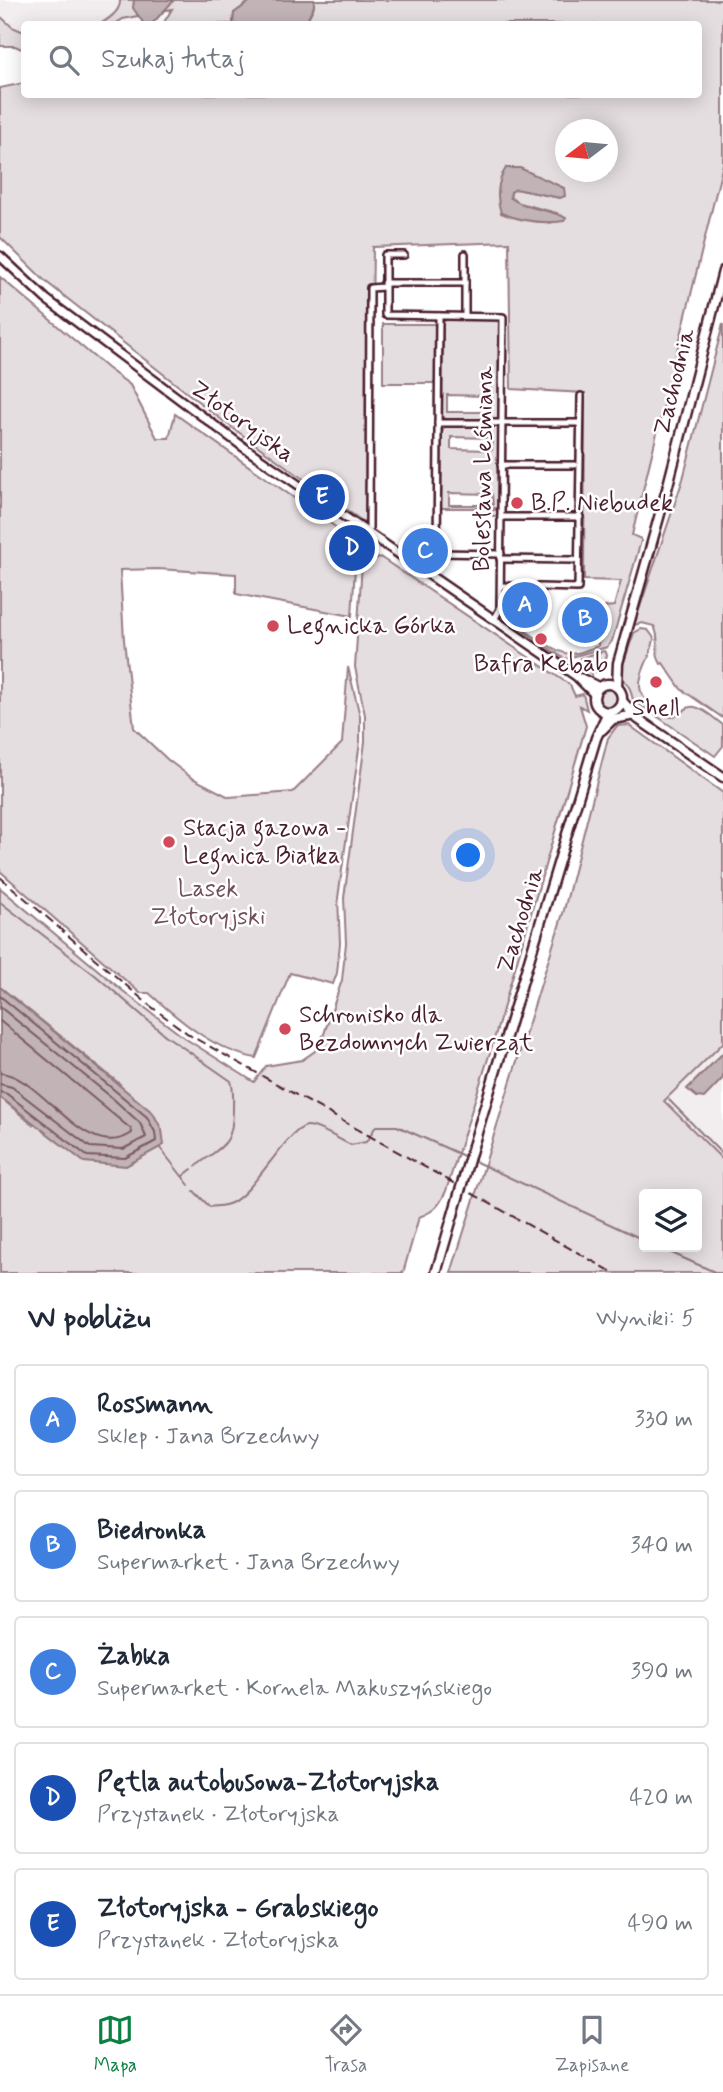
<!DOCTYPE html>
<html lang="pl">
<head>
<meta charset="utf-8">
<style>
	body { margin:0; font-family:Mynerve,sans-serif; background:#f2f2f3; color:#1f2937 }
	.controls { position:absolute; right:21px; bottom:21px; display:grid; overflow:hidden; border-radius:7px; box-shadow:0 4px 18px #0003 }
	.controls button { width:63px; height:63px; display:grid; place-items:center; padding:0; border:0; border-bottom:2px solid #e0e1e3; background:#fff; color:#1f2937; font:35px sans-serif }
	.compass { position:absolute; left:555px; top:119px; width:63px; height:63px; border-radius:50%; background:#fff; box-shadow:0 4px 18px #0003; rotate:254deg }
	.you { position:absolute; left:469px; top:856px; width:24px; height:24px; margin:-18px; border:5px solid #fff; border-radius:50%; background:#1a73e8; box-shadow:0 0 0 10px #1a73e833 }
	.badge { display:grid; place-items:center; width:46px; height:46px; border-radius:50%; background:#0b8043; color:#fff; font-size:23px; font-weight:700 }
	.pin { position:absolute; translate:-50% -50%; border:4px solid #fff; box-shadow:0 2px 7px #0006 }
	.list { margin:0; padding:0; list-style:none }
	h2 { display:flex; justify-content:space-between; align-items:center; height:91px; margin:0; padding:0 28px; font-size:30px }
	h2 small { font-size:23px; font-weight:400; color:#747a83 }
	.list li { display:grid; grid-template-columns:46px 1fr auto; gap:21px; align-items:center; box-sizing:border-box; height:112px; margin:0 14px 14px; padding:0 14px; border:2px solid #e0e1e3; border-radius:7px }
	.list b { display:block; font-size:26px; white-space:nowrap }
	.list p { margin:0; font-size:23px; white-space:nowrap; color:#747a83 }
	.list em { font-size:23px; font-style:normal; color:#747a83 }
	.icon { flex:none; width:38px; height:38px; fill:none; stroke:currentColor; stroke-width:2; stroke-linecap:round; stroke-linejoin:round }
	.map { position:relative; flex:none; width:723px; height:1273px; overflow:hidden }
	.search { position:absolute; background:#fff; box-shadow:0 4px 18px #0003; left:21px; right:21px; top:21px; height:77px; display:flex; align-items:center; gap:18px; box-sizing:border-box; padding:0 24px; border-radius:7px; color:#747a83; font-size:26px }
	.sheet { height:721px; background:#fff }
	nav { display:flex; justify-content:space-around; align-items:center; box-sizing:border-box; height:98px; border-top:2px solid #e0e1e3; background:#fff; font-size:19px; color:#747a83 }
	nav a { display:grid; justify-items:center; gap:4px }
	nav .on { color:#0b8043 }
	.map>svg:first-child { display:block }
	.built { fill:#f2eeef }
	.green { fill:#e5dee0; stroke:#987e86; stroke-width:2; fill-rule:evenodd }
	.water { fill:#c1b3b6; stroke:#91787e; stroke-width:2 }
	.lines { fill:none; stroke-linecap:round; stroke-linejoin:round }
	.shore { stroke:#7a5a63; stroke-width:2 }
	.stream { stroke:#91787e; stroke-width:2 }
	.minor-casing { stroke:#4a1f2b; stroke-width:10 }
	.tertiary-casing { stroke:#4a1f2b; stroke-width:12 }
	.secondary-casing { stroke:#4a1f2b; stroke-width:13 }
	.minor { stroke:#fff; stroke-width:5 }
	.tertiary { stroke:#fff; stroke-width:7 }
	.secondary { stroke:#fff; stroke-width:8 }
	.rail { stroke:#4a1f2b; stroke-width:2; stroke-dasharray:10 5; stroke-linecap:butt }
	.secondary-bridge-casing { stroke:#4a1f2b; stroke-width:13; stroke-linecap:butt }
	.secondary-bridge { stroke:#fff; stroke-width:8 }
	.poi-dot { fill:#d1495b; stroke:#fff; stroke-width:2.5 }
	.labels { text-anchor:middle; dominant-baseline:central; stroke-width:5; stroke-linejoin:round; paint-order:stroke }
	.street-label { font-size:24px; fill:#4a1f2b; stroke:#fff }
	.poi-label { font-size:24px; fill:#4a1f2b; stroke:#fff; text-anchor:start }
	.park-label { font-size:24px; fill:#714f58; stroke:#fff }
</style>
</head>
<body>
<div class="map">
<svg width="723" height="1273" viewBox="0 0 723 1273">
	<rect width="100%" height="100%" fill="#fff"/>
	<filter id="ink" filterUnits="userSpaceOnUse"><feTurbulence type="fractalNoise" baseFrequency=".0143" numOctaves="2"/><feDisplacementMap in="SourceGraphic" scale="14" xChannelSelector="R" yChannelSelector="G"/><feConvolveMatrix kernelMatrix="1 2 1 2 8 2 1 2 1" color-interpolation-filters="sRGB"/></filter>
	<g filter="url(#ink)">
		<g class="built">
			<polygon points="0,0 120,0 120,5 112,17 101,24 24,24 24,32 12,27 0,15"/>
			<polygon points="723,1043 723,1159 664,1101"/>
		</g>
		<g class="green">
			<path d="M120 0H252L234 13 233 24H163L172 9 123 19 115 24H100C109 19 121 11 120 0Z"/>
			<path d="M314 0H723V164L632 535 641 539V541L612 641 607 647 565 659 501 616 504 609 503 596 506 593 507 612 511 616 510 620 538 639 541 636 545 638 543 642C568 658 571 656 598 646V642L602 640V615L605 614V607L614 606 621 581 584 580 585 393 511 389 509 242 373 247 369 526 223 421 45 281 0 237V88L24 83V94H698V24H305L314 6ZM566 130H608V172H566ZM506 168 560 198 516 189 511 192 510 198 516 202 557 213 551 223 510 216Z"/>
			<polygon points="0,16 12,27 24,32 24,50 15,46 0,46"/>
			<path d="M0 277 107 368 130 385 157 438H169L175 414 344 533 343 547 355 567 352 616 236 594V574L158 569 120 570 124 640 134 728 168 760 192 778 229 797 293 792 342 743 348 667 360 716V742L338 898 340 943 337 973 333 984 290 973 256 1058C215 1051 179 1020 149 993H140L0 871Z"/>
			<path d="M446 320H498L499 323 498 419H446L442 416 443 322ZM447 395 488 396V412H447Z"/>
			<rect x="383" y="324" width="52" height="59"/>
			<path d="M723 324V718L681 689 663 663 661 664C653 651 662 642 654 626L642 623 634 625 683 479Z"/>
			<path d="M446 424H496L499 430V513L496 516H493L492 512H483L495 510V508H440L441 434ZM451 437 492 438V450L451 449ZM449 493 492 494 493 505H449Z"/>
			<path d="M380 557 570 685 575 696 583 694 587 710 580 706 586 726 493 1043 446 1191C439 1206 435 1211 419 1217L403 1273H0V1097L33 1125 120 1084 0 987V888L123 991 186 1039 254 1082 266 1066 302 1060 315 1051 324 1034 342 980 346 943 344 898 365 742V715L355 667 362 564Z"/>
			<polygon points="501,619 563,660 572,662 590,672 592,675 589,679 567,666"/>
			<path d="M641 629 648 630 654 638C653 655 639 670 640 687 641 698 658 717 670 717 680 718 684 705 695 707 705 709 715 719 723 725V746L715 756 633 700 630 689 620 673 634 633Z"/>
			<path d="M604 651 607 655C601 678 597 674 579 662L580 658Z"/>
			<circle cx="608" cy="698" r="10"/>
			<path d="M629 725 723 793V1043L664 1101 723 1160V1273H451L564 910 608 738 617 726ZM644 1194H697V1247H644Z"/>
		</g>
		<g class="water">
			<polygon points="134,0 174,0 152,24 144,24 133,8"/>
			<polygon points="252,0 314,0 314,6 305,24 233,24 234,13"/>
			<path d="M506 168H520L564 188 565 196 560 198 516 189 511 192 510 197C525 210 549 208 566 218L564 221C544 224 521 221 501 213 496 198 497 181 506 168Z"/>
			<polygon points="0,987 153,1113 162,1130 164,1145 126,1166 84,1162 0,1097"/>
			<polygon points="723,1053 723,1078 704,1098 697,1097 687,1089"/>
		</g>
		<g class="lines">
			<g class="shore">
				<polyline points="0,996 147,1117 155,1132 156,1141 125,1158 87,1156 7,1094 0,1092"/>
				<polyline points="0,1007 110,1096 140,1123 146,1137 123,1149 90,1147 12,1087 0,1084"/>
				<path d="M0 1021 131 1129 132 1133C85 1165 42 1075 0 1073"/>
			</g>
			<g class="stream">
				<path d="M0 902 95 975 165 1035 231 1081C234 1090 233 1100 233 1109 233 1146 223 1145 196 1166"/>
				<polyline points="669,1100 723,1155"/>
				<polyline points="160,1148 189,1185"/>
				<polyline points="474,1161 644,1240"/>
				<polyline points="183,1176 192,1169"/>
				<path d="M194 1191 210 1207C217 1206 225 1206 231 1203 255 1192 287 1129 307 1126 317 1125 340 1140 351 1145L366 1142 376 1126H397L466 1157"/>
				<polyline points="658,1247 717,1273"/>
			</g>
			<defs>
				<g id="minor">
					<polyline points="404,255 385,255 385,315 503,317 500,609 494,620"/>
					<polyline points="384,283 465,283"/>
					<polyline points="465,316 465,254"/>
					<polyline points="438,423 580,423"/>
					<polyline points="501,465 575,465"/>
					<polyline points="501,517 580,517"/>
					<polyline points="369,535 370,288 384,287"/>
					<polyline points="437,553 501,554"/>
					<polyline points="500,559 574,560"/>
					<polyline points="425,573 437,553 439,316"/>
					<polyline points="501,586 578,588 581,396"/>
				</g>
				<g id="tertiary">
					<polyline points="0,256 46,299 242,446 576,676 594,694"/>
					<polyline points="581,678 599,687"/>
				</g>
				<g id="secondary">
					<circle cx="608" cy="698" r="14"/>
					<polyline points="617,687 618,663 667,489 723,271"/>
					<polyline points="622,701 638,719 723,777"/>
					<polyline points="602,730 613,719 630,716"/>
					<polyline points="473,1146 596,738 608,712"/>
					<polyline points="436,1273 453,1215"/>
				</g>
			</defs>
			<use href="#minor" class="minor-casing"/>
			<use href="#tertiary" class="tertiary-casing"/>
			<use href="#secondary" class="secondary-casing"/>
			<use href="#minor" class="minor"/>
			<use href="#tertiary" class="tertiary"/>
			<use href="#secondary" class="secondary"/>
			<polyline class="rail" points="0,877 149,1005 191,1036 614,1273"/>
			<defs>
				<polyline id="secondary-bridge" points="453,1215 473,1146"/>
			</defs>
			<use href="#secondary-bridge" class="secondary-bridge-casing"/>
			<use href="#secondary-bridge" class="secondary-bridge"/>
		</g>
	</g>
	<g class="poi-dot">
		<circle cx="517" cy="503" r="7"/>
		<circle cx="273" cy="626" r="7"/>
		<circle cx="541" cy="639" r="7"/>
		<circle cx="656" cy="682" r="7"/>
		<circle cx="169" cy="842" r="7"/>
		<circle cx="285" cy="1029" r="7"/>
	</g>
	<g class="labels">
		<g class="street-label">
			<text transform="translate(675 382) rotate(-76)">Zachodnia</text>
			<text transform="translate(242 422) rotate(36)">Złotoryjska</text>
			<text transform="translate(484 469) rotate(-89)">Bolesława Leśmiana</text>
			<text transform="translate(521 920) rotate(-73)">Zachodnia</text>
		</g>
		<g class="poi-label">
			<text x="531" y="503">B.P. Niebudek</text>
			<text x="287" y="626">Legnicka Górka</text>
			<text x="541" y="664" text-anchor="middle">Bafra Kebab</text>
			<text x="656" y="708" text-anchor="middle">Shell</text>
			<text x="183" y="828">Stacja gazowa -<tspan x="183" dy="28">Legnica Białka</tspan></text>
			<text x="299" y="1015">Schronisko dla<tspan x="299" dy="28">Bezdomnych Zwierząt</tspan></text>
		</g>
		<g class="park-label">
			<text x="208" y="889">Lasek<tspan x="208" dy="28">Złotoryjski</tspan></text>
		</g>
	</g>
</svg>
<div class="controls">
<button><svg class="icon" aria-label="layers" viewBox="0 0 24 24"><path d="M12 4l9 5-9 5-9-5zM3 14l9 5 9-5"/></svg></button>
</div>
<svg class="compass" viewBox="-18 -18 36 36"><path d="M0-13l5 13h-10z" fill="#e53935"/><path d="M0 13l5-13h-10z" fill="#747a83"/></svg>
<div class="you"></div>
<div class="pin badge" style="left:525px;top:605px;background:#3f7fe0">A</div>
<div class="pin badge" style="left:585px;top:620px;background:#3f7fe0">B</div>
<div class="pin badge" style="left:425px;top:551px;background:#3f7fe0">C</div>
<div class="pin badge" style="left:352px;top:548px;background:#1a4fb4">D</div>
<div class="pin badge" style="left:322px;top:497px;background:#1a4fb4">E</div>
<div class="search"><svg class="icon" aria-label="search" viewBox="0 0 24 24"><circle cx="10" cy="10" r="6"/><path d="M15 15l6 6"/></svg>Szukaj tutaj</div>
</div>
<section class="sheet">
<h2>W pobliżu<small>Wyniki: 5</small></h2>
<ul class="list">
<li><span class="badge" style="background:#3f7fe0">A</span><div><b>Rossmann</b><p>Sklep · Jana Brzechwy</p></div><em>330 m</em></li>
<li><span class="badge" style="background:#3f7fe0">B</span><div><b>Biedronka</b><p>Supermarket · Jana Brzechwy</p></div><em>340 m</em></li>
<li><span class="badge" style="background:#3f7fe0">C</span><div><b>Żabka</b><p>Supermarket · Kornela Makuszyńskiego</p></div><em>390 m</em></li>
<li><span class="badge" style="background:#1a4fb4">D</span><div><b>Pętla autobusowa-Złotoryjska</b><p>Przystanek · Złotoryjska</p></div><em>420 m</em></li>
<li><span class="badge" style="background:#1a4fb4">E</span><div><b>Złotoryjska - Grabskiego</b><p>Przystanek · Złotoryjska</p></div><em>490 m</em></li>
</ul>
</section>
<nav>
<a class="on"><svg class="icon" aria-label="map" viewBox="0 0 24 24"><path d="M3 6l6-2 6 2 6-2v14l-6 2-6-2-6 2zM9 4v14M15 6v14"/></svg>Mapa</a>
<a><svg class="icon" aria-label="directions" viewBox="0 0 24 24"><path d="M12 3l9 9-9 9-9-9zM9 14v-3h6M13 9l2 2-2 2"/></svg>Trasa</a>
<a><svg class="icon" aria-label="saved" viewBox="0 0 24 24"><path d="M7 4h10v16l-5-4-5 4z"/></svg>Zapisane</a>
</nav>
</body>
</html>
